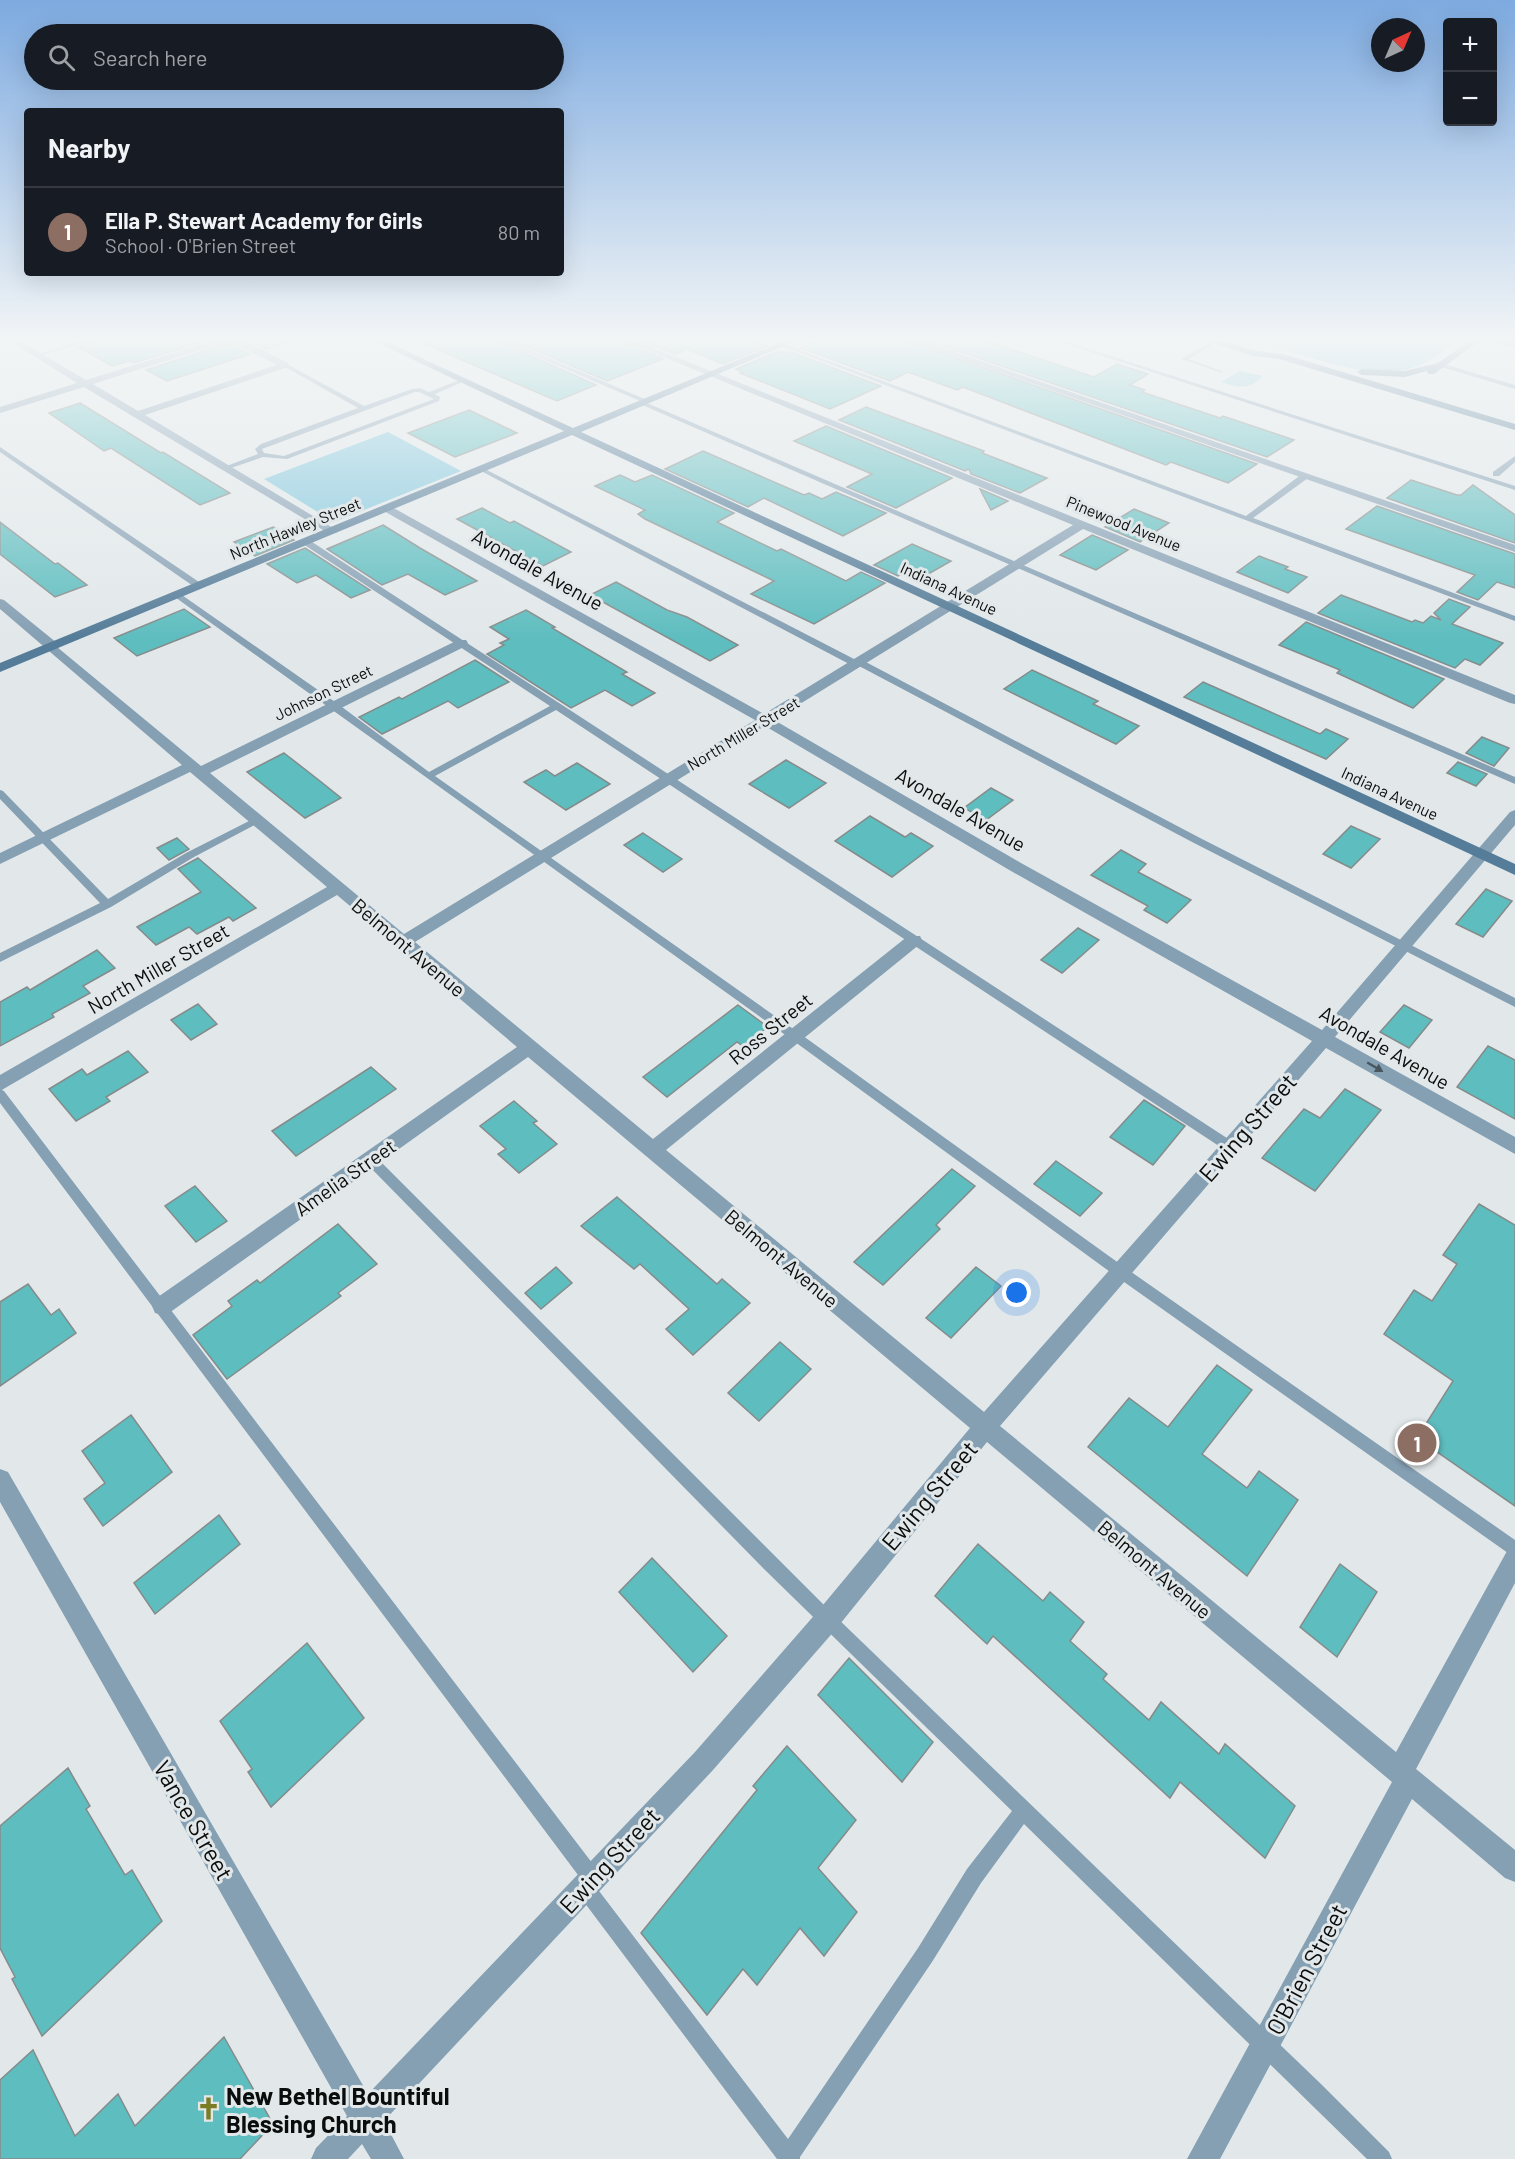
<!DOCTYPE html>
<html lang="en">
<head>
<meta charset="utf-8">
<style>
	body { margin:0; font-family:Barlow,sans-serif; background:#20242c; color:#f1f3f6 }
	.controls { position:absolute; right:18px; top:18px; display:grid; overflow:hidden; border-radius:6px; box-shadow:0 6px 24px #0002 }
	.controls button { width:54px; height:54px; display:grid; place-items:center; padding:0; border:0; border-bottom:2px solid #363941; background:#171b24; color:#f1f3f6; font:30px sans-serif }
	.compass { position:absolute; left:1371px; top:18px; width:54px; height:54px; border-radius:50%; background:#171b24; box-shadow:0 6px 24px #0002; rotate:44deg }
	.you { position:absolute; left:1017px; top:1293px; width:21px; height:21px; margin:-15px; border:4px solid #fff; border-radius:50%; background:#1a73e8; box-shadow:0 0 0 9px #1a73e833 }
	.badge { display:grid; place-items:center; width:39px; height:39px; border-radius:50%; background:#b45309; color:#fff; font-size:20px; font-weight:700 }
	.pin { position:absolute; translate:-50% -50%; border:3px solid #fff; box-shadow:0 2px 6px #0006 }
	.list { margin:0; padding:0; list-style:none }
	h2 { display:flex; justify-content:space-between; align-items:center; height:78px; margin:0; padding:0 24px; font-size:26px }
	h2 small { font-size:20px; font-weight:400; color:#9ea1a6 }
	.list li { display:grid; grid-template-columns:39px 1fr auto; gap:18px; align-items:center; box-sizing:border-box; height:90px; padding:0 24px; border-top:2px solid #363941 }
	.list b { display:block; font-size:22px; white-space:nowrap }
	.list p { margin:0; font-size:20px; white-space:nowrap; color:#9ea1a6 }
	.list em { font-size:20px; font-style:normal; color:#9ea1a6 }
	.icon { flex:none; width:33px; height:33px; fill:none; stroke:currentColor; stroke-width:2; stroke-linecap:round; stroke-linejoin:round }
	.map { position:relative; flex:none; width:1515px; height:2159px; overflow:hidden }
	.search { position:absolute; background:#171b24; box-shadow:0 6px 24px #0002; left:24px; top:24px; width:540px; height:66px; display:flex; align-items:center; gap:15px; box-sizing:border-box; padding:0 21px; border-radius:33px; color:#9ea1a6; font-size:22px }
	.panel { position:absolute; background:#171b24; box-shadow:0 6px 24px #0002; left:24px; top:108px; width:540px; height:168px; border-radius:6px }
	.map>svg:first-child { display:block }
	.green { fill:#7fc6dc }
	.building { fill:#5ebdbf; stroke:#858b8b; stroke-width:1.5 }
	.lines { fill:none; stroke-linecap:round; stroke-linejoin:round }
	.lane { fill:#859fb3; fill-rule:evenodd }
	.street { fill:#859fb3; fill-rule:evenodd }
	.secondary { fill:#557c98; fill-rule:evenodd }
	.oneway { fill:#485660 }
	.labels { text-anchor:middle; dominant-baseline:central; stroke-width:6; stroke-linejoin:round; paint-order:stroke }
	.far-street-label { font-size:16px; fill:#0b0d0d; stroke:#e2e8ea }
	.street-label { font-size:20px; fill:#0b0d0d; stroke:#e2e8ea }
	.near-street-label { font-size:24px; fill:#0b0d0d; stroke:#e2e8ea }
	.near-poi-label { font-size:24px; font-weight:bold; fill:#0b0d0d; stroke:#e2e8ea; text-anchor:start }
</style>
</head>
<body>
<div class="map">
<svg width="1515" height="2159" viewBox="0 0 1515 2159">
	<rect width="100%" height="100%" fill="#e2e8ea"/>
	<g class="green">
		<path d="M1245 337H1462C1447 347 1432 361 1415 367 1372 384 1288 350 1245 337Z"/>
		<path d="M1240 371 1263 376C1249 391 1238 387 1221 382Z"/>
		<polygon points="388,432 461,471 334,522 264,479"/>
	</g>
	<g class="building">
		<polygon points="105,337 217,337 134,363 130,361 112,366 78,347"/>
		<polygon points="242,337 290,337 290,341 266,349"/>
		<polygon points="409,337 489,337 596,385 557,401"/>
		<polygon points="504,337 613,337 663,359 607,381"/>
		<polygon points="632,337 744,337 767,346 723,364 687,349 675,354"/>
		<polygon points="828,337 897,337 1257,464 1228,483 1171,462 1166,465 963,387 957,390 908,372 890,381 801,348"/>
		<polygon points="917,337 975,337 1094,377 1117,364 1148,374 1130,385 1145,390 1142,392 1220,418 1223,416 1294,440 1267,457"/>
		<polygon points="229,343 250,354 167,381 146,370"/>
		<polygon points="779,351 787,354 791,352 881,386 830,409 740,373 743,372 736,369"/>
		<polygon points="80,403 161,453 163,452 230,493 200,505 111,448 104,451 49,413"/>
		<polygon points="866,407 984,451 982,453 1047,478 1020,493 971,474 969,469 965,471 839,420"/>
		<polygon points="469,410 517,433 455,457 408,433"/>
		<polygon points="826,426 952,478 896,508 847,487 872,474 794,441"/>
		<polygon points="703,451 804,495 809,493 822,499 836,492 886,513 843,536 764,498 748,507 665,469"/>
		<polygon points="620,475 635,482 652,475 734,513 717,522 777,551 781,549 846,581 861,572 885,583 814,624 751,594 774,581 645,519 638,514 645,510 595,486"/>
		<polygon points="1411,480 1457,495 1461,495 1473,485 1515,515 1515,543 1387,498"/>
		<polygon points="980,489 1008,501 991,510"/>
		<polygon points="1377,506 1515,554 1515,588 1497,582 1478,600 1457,592 1475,575 1346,529"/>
		<polygon points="482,508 510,523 514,521 571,552 543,566 457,519"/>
		<polygon points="1134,509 1169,523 1140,542 1105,527"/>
		<polygon points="0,522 55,564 58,563 87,585 55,597 0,554"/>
		<polygon points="383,525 420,548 477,581 445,595 408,574 382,585 327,549"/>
		<polygon points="273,527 294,540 255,556 234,542"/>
		<polygon points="1092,535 1128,550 1096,570 1060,555"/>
		<polygon points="912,544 951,561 925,576 910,569 898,576 874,565"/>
		<polygon points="305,548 370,590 351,598 316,575 297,583 267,564"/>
		<polygon points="1259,556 1288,567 1285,569 1307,577 1288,593 1237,572"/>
		<polygon points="616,582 667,610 687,617 738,645 710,661 590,595"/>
		<polygon points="1341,595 1412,622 1415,620 1423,623 1431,616 1441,620 1434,613 1449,599 1470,607 1452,624 1503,643 1480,665 1465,659 1455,668 1318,613"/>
		<polygon points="184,609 210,627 137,656 114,638"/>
		<polygon points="526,610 555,627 552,628 627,672 622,674 655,693 632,706 605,690 571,708 487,654 504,645 500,643 509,639 490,627"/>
		<polygon points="1306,622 1444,679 1413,708 1337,673 1340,670 1279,645"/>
		<polygon points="475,660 509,682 458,708 448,701 382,734 359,717 399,697 402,699"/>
		<polygon points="1032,670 1098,701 1093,704 1139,726 1116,744 1004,689"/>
		<polygon points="1203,682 1320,734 1326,729 1348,739 1326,759 1184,697"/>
		<polygon points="1482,737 1509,748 1494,766 1466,753"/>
		<polygon points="284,753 320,781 341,798 305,818 247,772"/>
		<polygon points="786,760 826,783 789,808 749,784"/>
		<polygon points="1458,762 1487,774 1476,786 1447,773"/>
		<polygon points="577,763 610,784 566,810 524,782 546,770 555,776"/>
		<polygon points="991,788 1013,800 986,820 964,808"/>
		<polygon points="870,816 905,837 911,833 933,846 892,877 835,841"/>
		<polygon points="1351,826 1380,839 1351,868 1323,854"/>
		<polygon points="643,833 682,859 663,872 624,845"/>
		<polygon points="177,838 189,849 169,860 157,848"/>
		<polygon points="1121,850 1146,864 1138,872 1191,900 1167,923 1144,910 1148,906 1091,875"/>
		<polygon points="198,858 256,908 233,921 229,917 197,934 189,927 156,945 137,927 201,892 178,869"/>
		<polygon points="1486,889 1512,901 1483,937 1456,924"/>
		<polygon points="1078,928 1099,940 1062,973 1041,960"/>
		<polygon points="97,950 115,968 83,986 90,993 52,1014 54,1017 0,1046 0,1002 27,987 30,990"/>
		<polygon points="198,1004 217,1024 191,1040 171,1020"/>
		<polygon points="738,1005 768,1027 743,1046 737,1042 667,1097 643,1077"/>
		<polygon points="1404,1005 1432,1020 1409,1048 1380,1032"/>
		<polygon points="1488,1046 1515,1060 1515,1119 1457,1087"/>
		<polygon points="128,1051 148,1072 106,1097 110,1101 76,1121 49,1089 82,1069 87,1075"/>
		<polygon points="371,1067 396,1089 296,1156 272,1131"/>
		<polygon points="1345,1089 1381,1110 1315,1191 1262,1158 1304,1109 1320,1118"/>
		<polygon points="1144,1100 1185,1126 1153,1165 1110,1137"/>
		<polygon points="514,1101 537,1121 533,1123 557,1144 519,1173 498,1154 506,1149 480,1126"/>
		<polygon points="1056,1161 1102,1193 1080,1216 1034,1184"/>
		<polygon points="952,1169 975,1186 936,1225 940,1229 883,1285 854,1262"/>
		<polygon points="195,1186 227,1221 196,1242 165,1206"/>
		<polygon points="617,1197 717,1284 722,1279 750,1303 693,1355 666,1329 689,1309 640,1264 634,1269 581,1226"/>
		<polygon points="1479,1204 1515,1225 1515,1506 1417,1438 1453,1381 1384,1334 1414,1290 1432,1301 1457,1264 1443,1255"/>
		<polygon points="338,1224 377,1264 338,1293 341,1296 227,1379 193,1335 232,1306 228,1301 257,1280 260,1283"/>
		<polygon points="556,1267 572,1283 541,1309 525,1293"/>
		<polygon points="976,1267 1001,1286 951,1338 926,1318"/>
		<polygon points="28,1284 51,1315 59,1309 76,1333 0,1386 0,1302"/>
		<polygon points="780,1342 811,1369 759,1421 728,1393"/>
		<polygon points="1217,1365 1252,1390 1202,1454 1247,1488 1259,1471 1298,1500 1247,1576 1088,1447 1129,1398 1168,1427"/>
		<polygon points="131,1415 172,1472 103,1526 84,1499 105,1483 82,1451"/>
		<polygon points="219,1515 240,1544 155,1614 134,1583"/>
		<polygon points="978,1544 1043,1601 1050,1592 1084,1622 1070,1641 1107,1674 1103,1679 1149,1720 1161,1702 1219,1754 1225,1744 1295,1806 1265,1858 1180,1782 1170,1798 993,1636 987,1644 935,1596"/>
		<polygon points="652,1558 727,1636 693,1672 619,1592"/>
		<polygon points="1340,1564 1377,1592 1337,1657 1300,1627"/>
		<polygon points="307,1643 364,1718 271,1807 248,1772 252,1769 220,1721"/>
		<polygon points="849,1658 933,1742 902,1782 818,1695"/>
		<polygon points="787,1746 856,1820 818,1868 857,1912 824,1956 800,1928 757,1985 743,1969 707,2015 641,1933 757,1790 753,1786"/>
		<polygon points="68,1768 90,1806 86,1809 125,1875 132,1870 162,1921 42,2036 12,1979 15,1977 0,1948 0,1826"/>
		<polygon points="224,2037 273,2124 240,2159 0,2159 0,2080 33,2050 75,2136 118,2094 135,2126"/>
	</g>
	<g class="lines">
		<g class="lane">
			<polygon points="94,337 103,337 40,356 35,355"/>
			<polygon points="491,337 499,337 647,400 647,403 1515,777 1515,784 640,404 640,401"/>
			<polygon points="757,337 765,337 1246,516 1302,474 1308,474 1308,478 1253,518 1515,616 1515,621"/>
			<polygon points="1044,337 1052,337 1515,486 1515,490"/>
			<polygon points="1213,341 1218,342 1189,359 1222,371 1222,373 1181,359"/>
			<polygon points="1440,363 1515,385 1515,389 1438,366"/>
			<path d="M283 364H287L364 406 412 389 420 388 429 392 462 379 467 380 435 394 440 397 439 401 287 459 263 457 228 469H224V467L258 454 255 449 261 444 358 408 283 366ZM415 392H419L434 399 284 456 264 453 262 449Z"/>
			<polygon points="0,447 202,584 202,588 196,588 0,452"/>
			<polygon points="1515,456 1515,462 1499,476 1493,476 1493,472"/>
			<polygon points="481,467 856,660 862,660 1202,839 1515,998 1515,1007 1194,843 859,666 853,666 479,470 477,469"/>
			<polygon points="303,540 309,540 1233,1142 1235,1146 1233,1150 1225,1150 556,710 435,776 799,1033 1127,1269 1515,1540 1515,1558 1117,1277 791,1039 172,595 179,593 338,704 429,772 550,706 303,544"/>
			<polygon points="0,790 3,791 108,899 186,853 253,819 261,819 262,821 194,857 111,907 0,962 0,953 100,903 0,799"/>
			<polygon points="0,1089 4,1091 599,1872 601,1879 596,1887 788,2139 918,1948 967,1869 1012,1811 764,1569 366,1163 364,1159 366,1155 370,1154 374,1155 834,1615 1321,2084 1389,2152 1392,2159 1367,2159 1024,1824 981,1883 932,1962 800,2157 800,2159 777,2159 578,1894 576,1887 581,1879 0,1103"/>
		</g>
		<g class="street">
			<path d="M3 337H13L86 380 224 337H237L288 363V367L145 415 338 531 336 533H328L84 387 0 413V407L77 383ZM229 341 277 365 138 411 93 384Z"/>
			<path d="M615 337H626L1515 695V704L1510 703 1083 529 774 720 1021 863 1322 1030 1510 812 1515 810V825L1335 1037 1515 1137V1154L1326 1048 1000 1426 1396 1752 1507 1551 1515 1547V1583L1416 1769 1515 1850V1882L1505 1878 1412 1799 1220 2159H1187L1392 1782 987 1442 836 1629 713 1770 384 2121 404 2159H371L362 2144 348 2159H311L316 2148 347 2116 0 1502V1469L8 1472 368 2094 695 1752 818 1611 970 1428 528 1057 169 1313 162 1315 155 1313 152 1306 155 1299 517 1047 337 895 0 1091V1075L327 887 190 772 0 864V853L182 765 0 609V599L4 600 57 643V647L201 766 458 640H466L468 643 466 646 210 773 404 934 755 720 382 510V506H390L764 714 1073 525ZM765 726 1011 871 1312 1041 984 1412 666 1150 920 944 922 940 920 936H908L653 1139 415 942Z"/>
			<polygon points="899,337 911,337 1515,545 1515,552"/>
			<polygon points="1480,337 1494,337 1515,342 1515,348"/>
		</g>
		<g class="secondary">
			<polygon points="365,337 376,337 573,428 794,337 805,337 581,432 1515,864 1515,875 572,435 0,672 0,663 564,431"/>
			<polygon points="1195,337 1208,337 1257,351 1283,354 1515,424 1515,430 1279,359 1253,356"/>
			<polygon points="1475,337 1485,337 1434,374 1428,374 1427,371 1405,377 1362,375 1357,372 1362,369 1405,371 1438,363"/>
		</g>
	</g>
	<defs><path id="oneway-solid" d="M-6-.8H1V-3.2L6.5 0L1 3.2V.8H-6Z" transform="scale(1.5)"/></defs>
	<use class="oneway" href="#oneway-solid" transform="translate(1375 1067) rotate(30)"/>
	<linearGradient id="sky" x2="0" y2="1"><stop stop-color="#7daae0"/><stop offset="0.53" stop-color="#f2f5f6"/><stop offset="1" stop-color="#f2f5f6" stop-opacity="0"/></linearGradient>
	<rect width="1515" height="639" fill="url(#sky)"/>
	<defs>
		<symbol id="church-bare" viewBox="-9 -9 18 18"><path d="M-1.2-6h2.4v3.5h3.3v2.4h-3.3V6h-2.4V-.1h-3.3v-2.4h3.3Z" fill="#7b7d25" stroke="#e2e8ea" stroke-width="2.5" paint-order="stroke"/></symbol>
	</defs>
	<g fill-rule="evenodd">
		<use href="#church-bare" x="192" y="2092" width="33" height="33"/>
	</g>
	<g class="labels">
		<g class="far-street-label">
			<text transform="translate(1124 523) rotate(22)">Pinewood Avenue</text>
			<text transform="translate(295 528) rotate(-22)">North Hawley Street</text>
			<text transform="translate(949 588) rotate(25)">Indiana Avenue</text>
			<text transform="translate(323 692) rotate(-26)">Johnson Street</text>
			<text transform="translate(743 733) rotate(-31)">North Miller Street</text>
			<text transform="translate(1390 793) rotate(25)">Indiana Avenue</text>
		</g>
		<g class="street-label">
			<text transform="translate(538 569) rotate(29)">Avondale Avenue</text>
			<text transform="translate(961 809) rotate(30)">Avondale Avenue</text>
			<text transform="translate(409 947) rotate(40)">Belmont Avenue</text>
			<text transform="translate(158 968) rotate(-30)">North Miller Street</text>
			<text transform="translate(770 1028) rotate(-39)">Ross Street</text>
			<text transform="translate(1385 1047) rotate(30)">Avondale Avenue</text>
			<text transform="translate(345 1177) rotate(-35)">Amelia Street</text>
			<text transform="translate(782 1258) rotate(40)">Belmont Avenue</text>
			<text transform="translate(1155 1569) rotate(40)">Belmont Avenue</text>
		</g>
		<g class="near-street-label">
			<text transform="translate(1247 1127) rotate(-49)">Ewing Street</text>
			<text transform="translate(929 1495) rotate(-50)">Ewing Street</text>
			<text transform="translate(194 1820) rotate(60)">Vance Street</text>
			<text transform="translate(609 1860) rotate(-47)">Ewing Street</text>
			<text transform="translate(1306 1969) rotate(-62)">O'Brien Street</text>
		</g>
		<g class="near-poi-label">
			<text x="226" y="2095">New Bethel Bountiful<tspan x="226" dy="28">Blessing Church</tspan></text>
		</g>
	</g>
</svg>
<div class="controls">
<button>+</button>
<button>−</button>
</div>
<svg class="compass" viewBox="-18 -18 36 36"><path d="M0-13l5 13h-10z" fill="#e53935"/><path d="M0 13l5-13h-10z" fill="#9ea1a6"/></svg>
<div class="you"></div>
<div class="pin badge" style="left:1417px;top:1443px;background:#8d6e63">1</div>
<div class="search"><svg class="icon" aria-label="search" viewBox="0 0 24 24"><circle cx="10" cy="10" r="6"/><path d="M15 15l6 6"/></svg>Search here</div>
<section class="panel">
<h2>Nearby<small></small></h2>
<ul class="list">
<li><span class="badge" style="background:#8d6e63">1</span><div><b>Ella P. Stewart Academy for Girls</b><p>School · O'Brien Street</p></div><em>80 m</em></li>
</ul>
</section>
</div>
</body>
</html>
